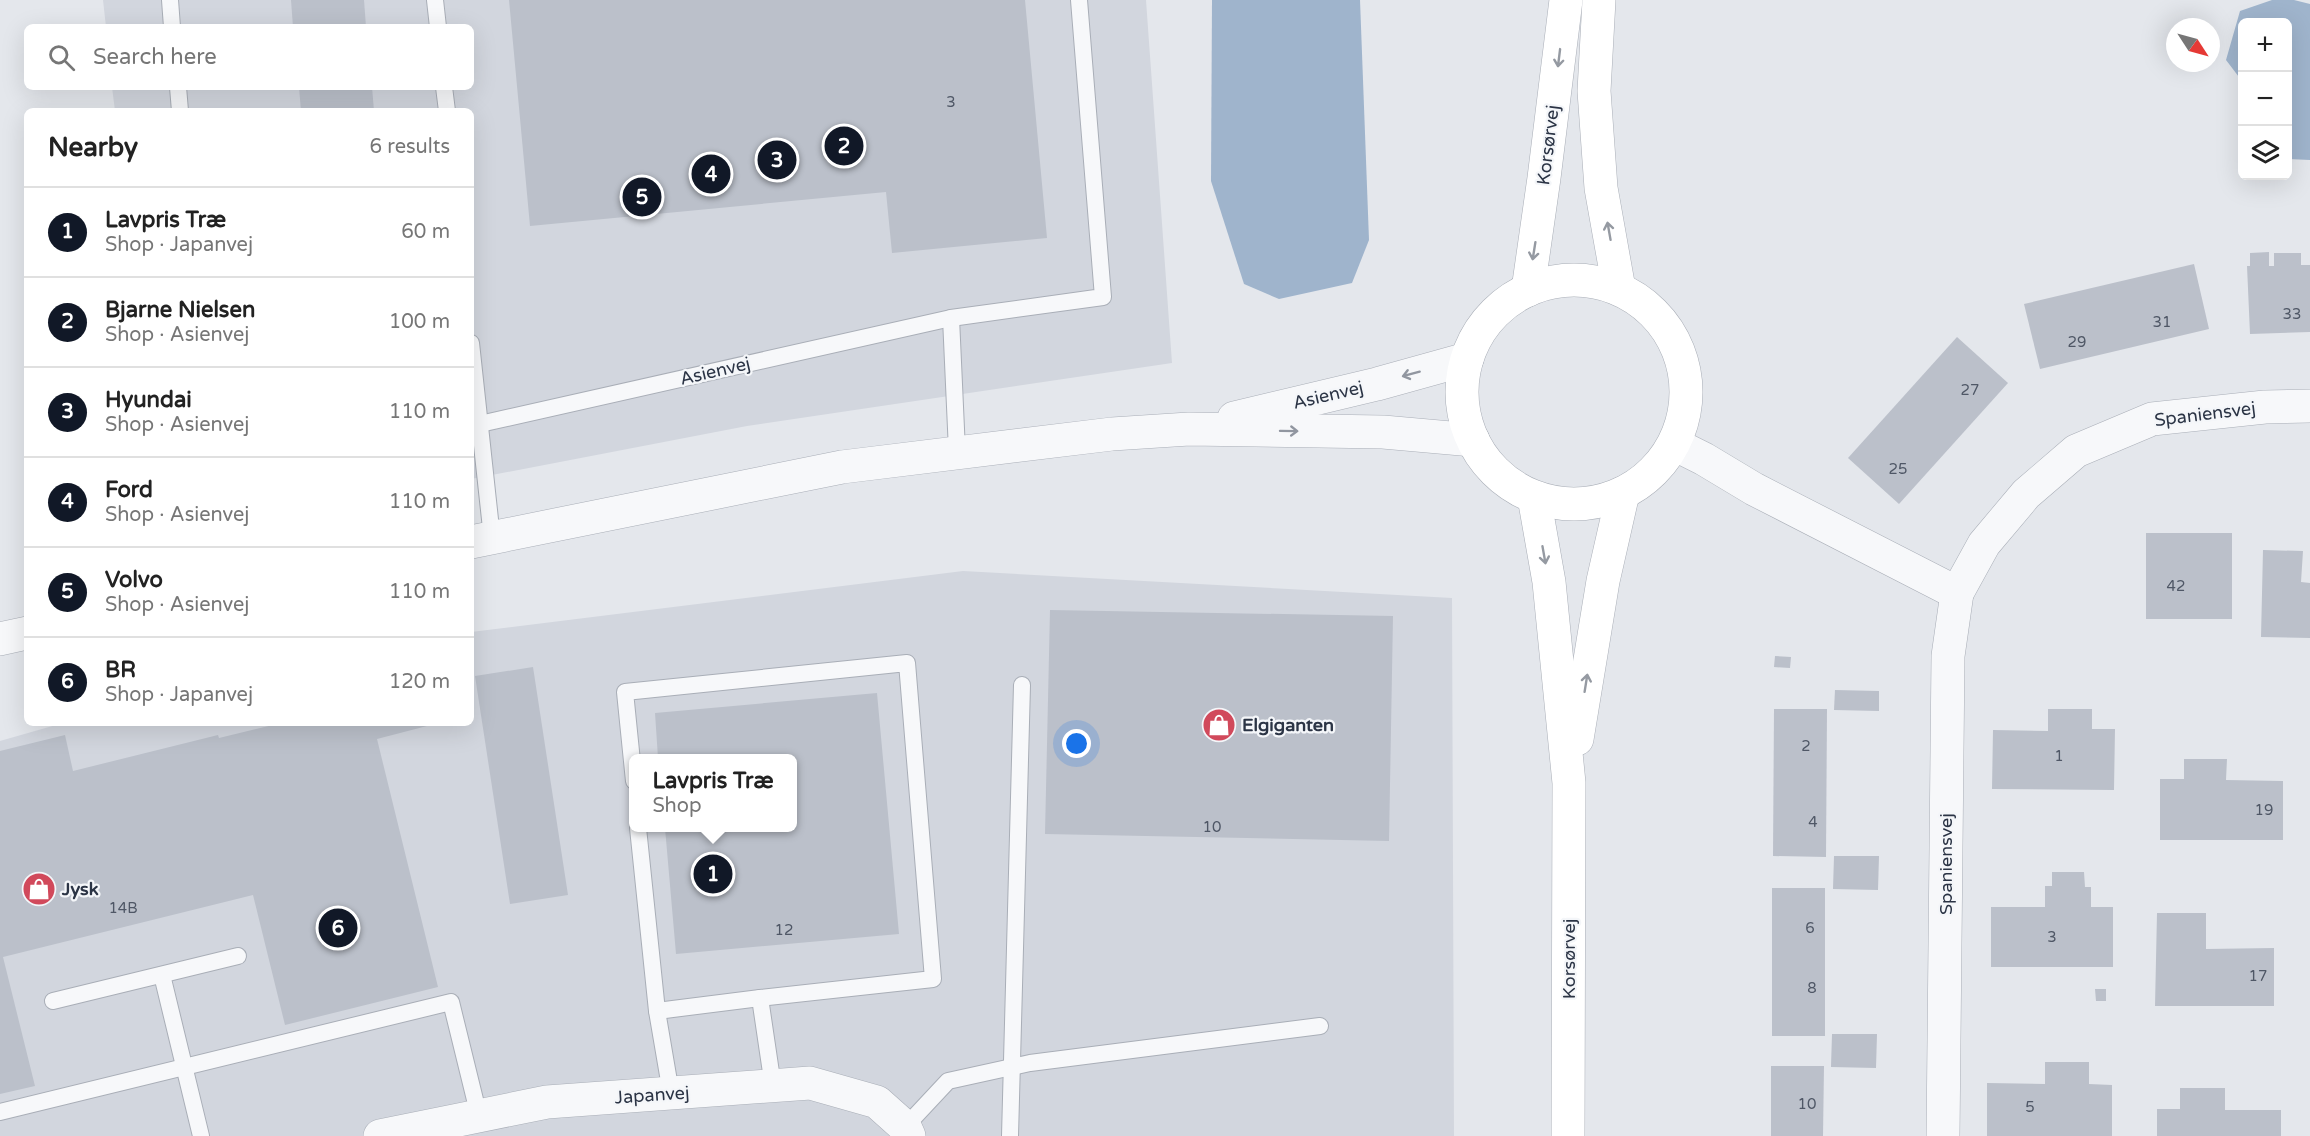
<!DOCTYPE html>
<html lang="en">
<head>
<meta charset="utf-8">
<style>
	body { margin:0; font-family:"Varela Round",sans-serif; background:#f6f6f6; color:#222 }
	.controls { position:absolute; right:18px; top:18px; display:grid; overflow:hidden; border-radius:9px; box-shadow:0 6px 24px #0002 }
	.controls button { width:54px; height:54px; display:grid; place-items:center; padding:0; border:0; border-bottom:2px solid #e0e0e0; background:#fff; color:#222; font:30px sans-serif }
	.compass { position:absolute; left:2166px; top:18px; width:54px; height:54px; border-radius:50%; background:#fff; box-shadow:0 6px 24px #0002; rotate:126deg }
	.you { position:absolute; left:1077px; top:744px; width:21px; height:21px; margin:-15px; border:4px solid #fff; border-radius:50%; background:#1a73e8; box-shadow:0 0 0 9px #1a73e833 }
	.badge { display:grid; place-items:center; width:39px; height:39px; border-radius:50%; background:#111827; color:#fff; font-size:20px; font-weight:700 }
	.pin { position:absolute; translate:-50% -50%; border:3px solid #fff; box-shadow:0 2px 6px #0006 }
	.popup { position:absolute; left:629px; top:754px; width:168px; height:78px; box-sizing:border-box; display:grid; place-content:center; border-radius:9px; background:#fff; filter:drop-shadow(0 2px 4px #0005); font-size:20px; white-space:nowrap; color:#767676 }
	.popup b { font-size:22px; color:#222 }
	.popup::after { content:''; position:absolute; left:50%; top:100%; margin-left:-12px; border:12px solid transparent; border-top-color:#fff }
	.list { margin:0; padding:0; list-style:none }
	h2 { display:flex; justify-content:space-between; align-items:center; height:78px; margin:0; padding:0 24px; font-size:26px }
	h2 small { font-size:20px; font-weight:400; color:#767676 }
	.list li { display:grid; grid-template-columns:39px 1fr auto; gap:18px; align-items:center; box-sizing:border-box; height:90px; padding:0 24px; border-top:2px solid #e0e0e0 }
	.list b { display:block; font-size:22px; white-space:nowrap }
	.list p { margin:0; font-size:20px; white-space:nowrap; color:#767676 }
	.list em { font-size:20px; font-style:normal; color:#767676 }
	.icon { flex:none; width:33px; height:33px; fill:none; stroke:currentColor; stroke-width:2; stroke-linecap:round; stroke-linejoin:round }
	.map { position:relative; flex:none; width:2310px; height:1136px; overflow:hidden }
	.search { position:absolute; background:#fff; box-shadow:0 6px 24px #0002; left:24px; top:24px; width:450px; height:66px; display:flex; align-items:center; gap:15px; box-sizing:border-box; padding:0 21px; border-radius:9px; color:#767676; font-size:22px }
	.panel { position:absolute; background:#fff; box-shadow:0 6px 24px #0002; left:24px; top:108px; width:450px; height:618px; border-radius:9px }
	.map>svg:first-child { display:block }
	.built { fill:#d2d6de; fill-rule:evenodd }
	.water { fill:#9fb4cc }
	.building { fill:#bbc0ca }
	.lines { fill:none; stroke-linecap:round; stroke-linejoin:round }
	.service-casing { stroke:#a9aeb7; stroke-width:18 }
	.minor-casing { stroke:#a9aeb7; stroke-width:34 }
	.secondary-casing { stroke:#a9aeb7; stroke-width:34 }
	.service { stroke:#f7f8fa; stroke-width:16 }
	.minor { stroke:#f7f8fa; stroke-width:33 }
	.secondary { stroke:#fff; stroke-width:33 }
	.oneway { stroke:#959aa2 }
	.oneway2 { stroke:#9196a0 }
	.labels { text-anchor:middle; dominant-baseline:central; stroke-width:4.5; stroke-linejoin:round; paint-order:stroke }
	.number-label { font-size:15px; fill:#4f5766 }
	.street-label { font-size:18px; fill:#2b3445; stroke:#f4f6f9 }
	.poi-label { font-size:18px; font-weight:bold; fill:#2b3445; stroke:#f4f6f9; text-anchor:start }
</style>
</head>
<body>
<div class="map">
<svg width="2310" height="1136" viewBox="0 0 2310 1136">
	<rect width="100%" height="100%" fill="#e4e7ec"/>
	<g class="built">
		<polygon points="103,0 1146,0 1172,363 747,426 471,479 471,111 115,111 112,87 471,87 471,27 106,27"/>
		<path d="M963 571 1452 598 1454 1136H0V741L63 723H471V632ZM634 758H792V828H634Z"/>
	</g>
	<g class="water">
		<polygon points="1212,0 1360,0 1369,240 1352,283 1279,299 1244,284 1211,181"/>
		<polygon points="2272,0 2294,0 2310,4 2310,160 2288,159 2288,22 2242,22 2242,81 2226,60 2240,11"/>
	</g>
	<g class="building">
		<polygon points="291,0 364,0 366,27 293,27"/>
		<polygon points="509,0 1025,0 1047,238 892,253 886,192 530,226"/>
		<polygon points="299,87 372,87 374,111 301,111"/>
		<polygon points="2269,252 2269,266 2274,266 2274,253 2301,253 2301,265 2310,265 2310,332 2250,334 2247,266 2250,266 2250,253"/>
		<polygon points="2194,264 2209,329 2040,369 2024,304"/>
		<polygon points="1957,337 2008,383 1899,504 1848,458"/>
		<rect x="2146" y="533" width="86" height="86"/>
		<polygon points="2263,550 2303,551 2301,582 2310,583 2310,638 2261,637"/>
		<polygon points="1050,610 1393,616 1389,841 1045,834"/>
		<polygon points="1775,656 1791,657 1790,668 1774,667"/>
		<polygon points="533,667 568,895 510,904 475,676"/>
		<polygon points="1835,690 1879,691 1879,711 1834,710"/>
		<polygon points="877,693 899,934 676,954 665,828 792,828 792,758 658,758 655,713"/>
		<polygon points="1774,709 1827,709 1826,857 1773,856"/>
		<polygon points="2048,709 2092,709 2092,729 2115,729 2114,790 1992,789 1993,730 2048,731"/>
		<polygon points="281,723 426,723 427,726 377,739 438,987 285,1025 253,895 3,957 35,1086 0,1094 0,751 65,735 73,771 218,735 219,738"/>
		<polygon points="2184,759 2227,759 2226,780 2283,781 2283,840 2160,840 2160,779 2184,779"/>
		<polygon points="1834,856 1879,856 1878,890 1833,889"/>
		<polygon points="2052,872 2084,872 2085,887 2091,887 2091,907 2113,907 2113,967 1991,967 1991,907 2045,907 2045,886 2052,886"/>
		<rect x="1772" y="888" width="53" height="148"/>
		<polygon points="2157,913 2206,913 2206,949 2274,948 2274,1006 2155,1006"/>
		<polygon points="2095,989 2106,989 2106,1001 2096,1001"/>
		<polygon points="1832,1034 1877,1034 1876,1068 1831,1067"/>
		<polygon points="2045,1062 2089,1062 2089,1084 2112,1085 2112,1136 1987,1136 1987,1083 2045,1084"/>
		<polygon points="1771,1066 1824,1066 1823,1136 1771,1136"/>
		<polygon points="2180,1088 2225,1088 2225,1110 2281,1110 2281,1136 2157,1136 2157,1109 2180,1109"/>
	</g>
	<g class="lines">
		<defs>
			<g id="service">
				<polyline points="170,0 172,27"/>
				<polyline points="435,0 438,27"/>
				<polyline points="178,87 180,111"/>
				<polyline points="444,87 447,111"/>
				<polyline points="951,318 957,451"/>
				<polyline points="471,343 492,538"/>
				<polyline points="471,426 951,318 1103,297 1079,0"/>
				<polyline points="634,781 625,692 907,663 933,979 760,998 657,1011"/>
				<polyline points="638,828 657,1011 671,1093"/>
				<polyline points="162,975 201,1136"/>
				<polyline points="760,998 773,1086"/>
				<polyline points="53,1001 238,956"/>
				<polyline points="0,1112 451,1002 479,1116"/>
				<polyline points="905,1127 948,1081 1030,1063 1320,1026"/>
				<polyline points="1010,1136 1022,685"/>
			</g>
			<g id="minor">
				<polyline points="1234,418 1377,384 1467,359"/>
				<polyline points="1674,444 1704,459 1754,489 1957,593 1984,544 2026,494 2076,451 2152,419 2265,407 2310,406"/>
				<polyline points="471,542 842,467 1112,434 1189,429 1383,432 1473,440"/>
				<polyline points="0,639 27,633"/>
				<polyline points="380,1136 547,1102 810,1083 877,1102 905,1127 909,1136"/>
				<polyline points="1943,1136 1948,656 1957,593"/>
			</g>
			<g id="secondary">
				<polyline points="1599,0 1594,91 1601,188 1619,289"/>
				<circle cx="1574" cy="392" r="112"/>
				<polyline points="1528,290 1544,178 1566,0"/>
				<polyline points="1534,497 1549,582 1569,783 1568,1136"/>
				<polyline points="1577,739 1603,581 1623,493"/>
			</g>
		</defs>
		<use href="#service" class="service-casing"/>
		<use href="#minor" class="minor-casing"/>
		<use href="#secondary" class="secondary-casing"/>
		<use href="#service" class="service"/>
		<use href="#minor" class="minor"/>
		<use href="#secondary" class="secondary"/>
	</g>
	<defs><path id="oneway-shaft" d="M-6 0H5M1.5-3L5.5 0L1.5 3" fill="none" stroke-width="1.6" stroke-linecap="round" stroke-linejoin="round" transform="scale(1.5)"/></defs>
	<g class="oneway">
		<use href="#oneway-shaft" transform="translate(1559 58) rotate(97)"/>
		<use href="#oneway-shaft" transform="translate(1609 231) rotate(-100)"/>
		<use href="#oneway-shaft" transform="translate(1534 251) rotate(99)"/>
		<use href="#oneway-shaft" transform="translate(1544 555) rotate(80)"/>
		<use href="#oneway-shaft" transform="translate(1586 683) rotate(-81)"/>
	</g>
	<g class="oneway2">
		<use href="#oneway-shaft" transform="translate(1411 374) rotate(165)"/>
		<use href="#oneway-shaft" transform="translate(1289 431) rotate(1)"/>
	</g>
	<defs>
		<symbol id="shop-disc" viewBox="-11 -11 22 22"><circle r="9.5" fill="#d1495b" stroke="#f4f6f9"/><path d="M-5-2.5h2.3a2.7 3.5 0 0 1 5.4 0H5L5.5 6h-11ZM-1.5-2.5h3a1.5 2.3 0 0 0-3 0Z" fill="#fff"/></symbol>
	</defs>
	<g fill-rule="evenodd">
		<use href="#shop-disc" x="1200" y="706" width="38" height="38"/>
		<use href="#shop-disc" x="20" y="870" width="38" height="38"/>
	</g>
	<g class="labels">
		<g class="number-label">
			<text x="951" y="102">3</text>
			<text x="2292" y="314">33</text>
			<text x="2162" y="322">31</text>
			<text x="2077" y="342">29</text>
			<text x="1970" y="390">27</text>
			<text x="1898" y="469">25</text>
			<text x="2176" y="586">42</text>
			<text x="1806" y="746">2</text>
			<text x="2059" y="756">1</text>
			<text x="2264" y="810">19</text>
			<text x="1813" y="822">4</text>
			<text x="1212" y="827">10</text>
			<text x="123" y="908">14B</text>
			<text x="1810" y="928">6</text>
			<text x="784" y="930">12</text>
			<text x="2052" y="937">3</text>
			<text x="2258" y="976">17</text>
			<text x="1812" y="988">8</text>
			<text x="1807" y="1104">10</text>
			<text x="2030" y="1107">5</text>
		</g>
		<g class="street-label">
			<text transform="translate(1548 145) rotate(-83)">Korsørvej</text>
			<text transform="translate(715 371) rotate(-13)">Asienvej</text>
			<text transform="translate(1328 395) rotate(-13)">Asienvej</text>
			<text transform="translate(2205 414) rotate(-7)">Spaniensvej</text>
			<text transform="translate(1946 864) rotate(-90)">Spaniensvej</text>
			<text transform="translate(1569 959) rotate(-90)">Korsørvej</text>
			<text transform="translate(652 1095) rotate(-4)">Japanvej</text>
		</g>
		<g class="poi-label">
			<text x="1242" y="725">Elgiganten</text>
			<text x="62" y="889">Jysk</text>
		</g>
	</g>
</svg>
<div class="controls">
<button>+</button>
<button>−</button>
<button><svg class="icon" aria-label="layers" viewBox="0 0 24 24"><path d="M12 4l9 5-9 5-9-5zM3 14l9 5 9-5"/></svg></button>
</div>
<svg class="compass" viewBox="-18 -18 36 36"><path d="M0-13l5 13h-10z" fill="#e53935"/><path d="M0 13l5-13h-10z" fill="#767676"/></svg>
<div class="you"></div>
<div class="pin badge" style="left:713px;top:874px">1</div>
<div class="popup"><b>Lavpris Træ</b>Shop</div>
<div class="pin badge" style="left:844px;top:146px">2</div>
<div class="pin badge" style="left:777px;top:160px">3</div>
<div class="pin badge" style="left:711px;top:174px">4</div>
<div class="pin badge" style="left:642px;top:197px">5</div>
<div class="pin badge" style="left:338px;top:928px">6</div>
<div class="search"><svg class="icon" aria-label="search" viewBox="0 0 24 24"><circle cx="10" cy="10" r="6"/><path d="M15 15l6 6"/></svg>Search here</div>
<section class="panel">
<h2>Nearby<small>6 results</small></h2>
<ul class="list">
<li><span class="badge">1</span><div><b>Lavpris Træ</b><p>Shop · Japanvej</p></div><em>60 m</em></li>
<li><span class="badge">2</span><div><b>Bjarne Nielsen</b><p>Shop · Asienvej</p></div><em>100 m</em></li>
<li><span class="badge">3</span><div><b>Hyundai</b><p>Shop · Asienvej</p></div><em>110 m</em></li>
<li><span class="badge">4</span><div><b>Ford</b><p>Shop · Asienvej</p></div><em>110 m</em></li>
<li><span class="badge">5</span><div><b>Volvo</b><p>Shop · Asienvej</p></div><em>110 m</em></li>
<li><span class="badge">6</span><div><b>BR</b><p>Shop · Japanvej</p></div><em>120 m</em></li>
</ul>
</section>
</div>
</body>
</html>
